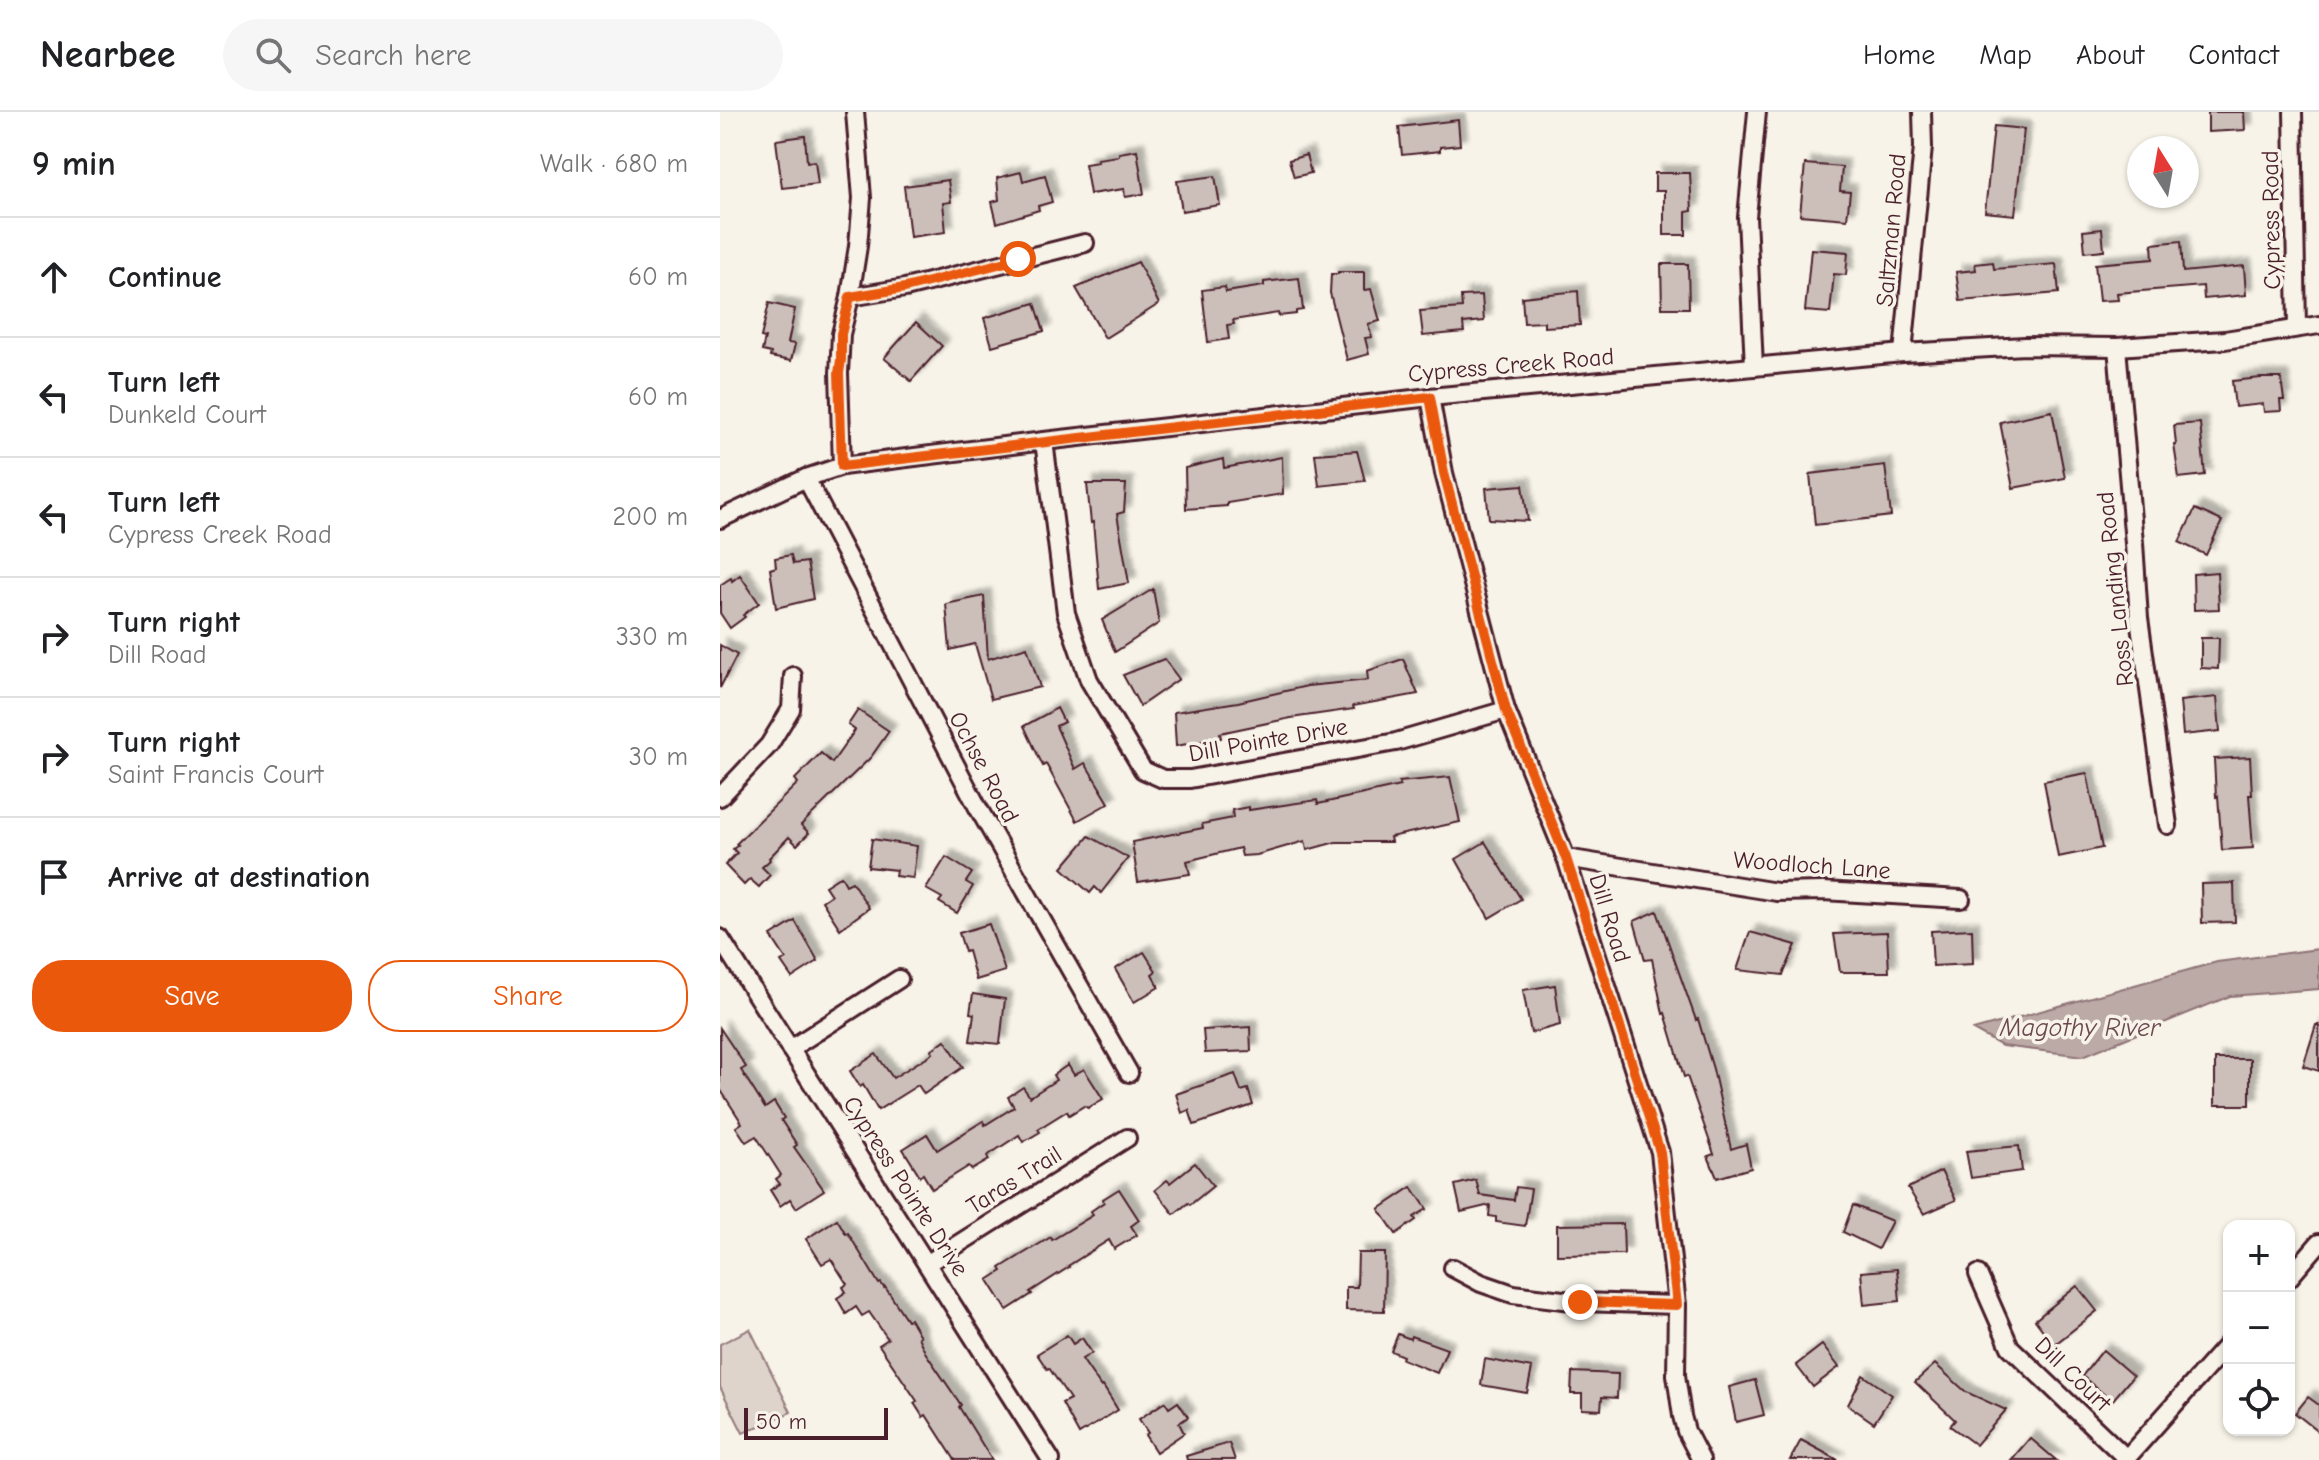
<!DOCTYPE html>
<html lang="en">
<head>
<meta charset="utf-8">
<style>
	body { margin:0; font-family:"Comic Neue",sans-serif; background:#f6f6f6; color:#202124 }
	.controls { position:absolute; right:24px; bottom:24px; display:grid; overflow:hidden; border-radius:16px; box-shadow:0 2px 6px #0004 }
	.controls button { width:72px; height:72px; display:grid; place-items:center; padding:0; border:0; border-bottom:2px solid #e0e0e0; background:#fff; color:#202124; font:40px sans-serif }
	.compass { position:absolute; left:1407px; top:24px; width:72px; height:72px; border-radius:50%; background:#fff; box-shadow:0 2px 6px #0004; rotate:349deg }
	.scale { position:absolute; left:24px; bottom:20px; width:144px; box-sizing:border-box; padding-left:8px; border:4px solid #4a1f2b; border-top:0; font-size:22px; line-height:28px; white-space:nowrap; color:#4a1f2b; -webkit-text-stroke:6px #f7f3e8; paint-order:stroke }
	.stop { position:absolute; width:24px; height:24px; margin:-18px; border:6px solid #ea580c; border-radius:50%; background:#fff }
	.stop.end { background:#ea580c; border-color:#fff; box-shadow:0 2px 8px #0008 }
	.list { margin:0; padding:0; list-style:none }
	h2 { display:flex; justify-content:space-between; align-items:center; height:104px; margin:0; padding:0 32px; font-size:34px }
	h2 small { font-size:26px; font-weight:400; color:#757577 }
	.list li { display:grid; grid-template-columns:52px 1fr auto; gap:24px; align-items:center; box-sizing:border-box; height:120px; padding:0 32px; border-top:2px solid #e0e0e0 }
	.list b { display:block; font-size:30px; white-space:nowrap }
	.list p { margin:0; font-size:26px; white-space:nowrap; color:#757577 }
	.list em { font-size:26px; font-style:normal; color:#757577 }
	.actions { display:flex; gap:16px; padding:24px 32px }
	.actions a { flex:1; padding:18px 0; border:2px solid #ea580c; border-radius:32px; text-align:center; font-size:28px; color:#ea580c }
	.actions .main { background:#ea580c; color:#fff }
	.icon { flex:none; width:44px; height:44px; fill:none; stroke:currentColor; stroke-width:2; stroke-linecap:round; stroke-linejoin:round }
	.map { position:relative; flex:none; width:1599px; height:1348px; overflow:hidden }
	header { display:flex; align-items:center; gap:48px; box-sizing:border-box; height:112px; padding:0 40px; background:#fff; border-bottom:2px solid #e0e0e0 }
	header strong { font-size:38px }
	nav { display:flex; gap:44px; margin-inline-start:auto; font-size:28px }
	.search { width:560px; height:72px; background:#f6f6f6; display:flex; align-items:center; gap:20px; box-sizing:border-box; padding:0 28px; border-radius:44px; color:#757577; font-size:30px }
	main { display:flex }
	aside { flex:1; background:#fff }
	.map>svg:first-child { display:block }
	.green { fill:#ded4cc; stroke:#947a7c; stroke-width:2 }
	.water { fill:#bcaaa7; stroke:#8e7275; stroke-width:2 }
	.building { fill:#ccbfb9; stroke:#4a1f2b; stroke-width:2; filter:url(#shadow) }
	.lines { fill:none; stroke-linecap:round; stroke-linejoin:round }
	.minor-casing { stroke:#4a1f2b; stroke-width:22 }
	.minor { stroke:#f7f3e8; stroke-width:16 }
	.route { stroke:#ea580c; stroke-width:10 }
	.labels { text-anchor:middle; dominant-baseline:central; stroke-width:7; stroke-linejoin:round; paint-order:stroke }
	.street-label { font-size:24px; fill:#4a1f2b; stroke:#f7f3e8 }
	.water-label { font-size:26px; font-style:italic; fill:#6c4950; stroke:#f7f3e8 }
</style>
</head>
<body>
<header>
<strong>Nearbee</strong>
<div class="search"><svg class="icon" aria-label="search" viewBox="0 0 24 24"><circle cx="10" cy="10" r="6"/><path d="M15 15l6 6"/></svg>Search here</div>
<nav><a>Home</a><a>Map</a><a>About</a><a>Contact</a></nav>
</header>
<main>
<aside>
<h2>9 min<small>Walk · 680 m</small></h2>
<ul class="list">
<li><svg class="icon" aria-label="ahead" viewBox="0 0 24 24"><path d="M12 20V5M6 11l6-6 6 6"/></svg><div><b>Continue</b></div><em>60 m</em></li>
<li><svg class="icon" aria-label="left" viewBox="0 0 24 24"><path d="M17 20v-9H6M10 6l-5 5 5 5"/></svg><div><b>Turn left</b><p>Dunkeld Court</p></div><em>60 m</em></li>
<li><svg class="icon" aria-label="left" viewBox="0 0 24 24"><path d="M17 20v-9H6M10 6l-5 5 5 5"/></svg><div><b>Turn left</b><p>Cypress Creek Road</p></div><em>200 m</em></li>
<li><svg class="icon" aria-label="right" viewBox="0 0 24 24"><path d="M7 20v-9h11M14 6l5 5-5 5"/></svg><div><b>Turn right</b><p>Dill Road</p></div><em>330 m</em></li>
<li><svg class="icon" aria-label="right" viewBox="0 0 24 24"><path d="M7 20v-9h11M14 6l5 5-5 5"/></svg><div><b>Turn right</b><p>Saint Francis Court</p></div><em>30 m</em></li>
<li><svg class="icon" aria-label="arrive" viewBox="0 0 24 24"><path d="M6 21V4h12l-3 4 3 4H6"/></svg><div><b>Arrive at destination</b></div></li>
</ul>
<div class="actions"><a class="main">Save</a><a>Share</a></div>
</aside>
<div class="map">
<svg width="1599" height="1348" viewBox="0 0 1599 1348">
	<defs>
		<filter id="shadow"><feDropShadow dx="7" dy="-7" stdDeviation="2" flood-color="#0004"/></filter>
	</defs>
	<rect width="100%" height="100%" fill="#f7f3e8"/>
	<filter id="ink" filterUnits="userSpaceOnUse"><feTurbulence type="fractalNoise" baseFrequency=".0125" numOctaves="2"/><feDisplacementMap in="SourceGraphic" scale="16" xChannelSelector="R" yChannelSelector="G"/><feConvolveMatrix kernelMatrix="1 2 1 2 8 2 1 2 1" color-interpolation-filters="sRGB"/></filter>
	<g filter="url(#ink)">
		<polygon class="green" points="30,1217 71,1300 23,1321 0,1275 0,1232"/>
		<polygon class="water" points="1599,837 1599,877 1510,884 1363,944 1282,934 1253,918 1497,850"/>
		<g class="building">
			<polygon points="1488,0 1524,0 1525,18 1488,20"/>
			<polygon points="738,8 740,33 720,35 720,39 682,43 679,15"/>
			<polygon points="1274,14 1304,17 1295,103 1265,100"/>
			<polygon points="85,24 87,50 95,49 98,72 62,76 56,28"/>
			<polygon points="417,38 424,82 405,85 404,77 370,82 365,52 378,50 377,47 399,44 399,41"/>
			<polygon points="586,43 591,61 574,65 569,48"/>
			<polygon points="1085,52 1122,55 1120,79 1130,80 1127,107 1080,103"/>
			<polygon points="301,60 303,69 325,63 332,90 318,94 319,98 277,111 272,90 279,88 277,66"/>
			<polygon points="935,61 970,61 972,99 966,100 966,123 944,123 944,79 935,79"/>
			<polygon points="495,64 500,93 462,99 457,69"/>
			<polygon points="228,68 231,90 223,91 226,120 190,125 184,74"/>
			<polygon points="1382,117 1384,138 1365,140 1363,119"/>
			<polygon points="1461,129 1463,160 1524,154 1526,183 1484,187 1483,174 1397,181 1398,188 1379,189 1375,152 1433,147 1432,132"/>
			<polygon points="1091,137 1128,140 1126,163 1114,162 1110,201 1085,199"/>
			<polygon points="418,150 439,192 385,226 356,176"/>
			<polygon points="1273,150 1274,157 1336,152 1339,181 1240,189 1236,160 1256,158 1255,152"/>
			<polygon points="941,152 968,152 969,196 942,196"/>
			<polygon points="618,160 644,160 644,178 651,177 660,209 648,212 652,225 645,226 649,242 627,248 610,181 611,162 618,162"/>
			<polygon points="579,166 583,198 576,199 576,202 559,204 558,201 513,208 514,212 507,213 509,227 488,230 482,178 505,175 506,180 544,174 544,170"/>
			<polygon points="858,179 860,213 824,215 824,210 804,211 802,185"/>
			<polygon points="762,183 764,209 743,211 744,220 703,224 700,199 742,196 741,184"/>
			<polygon points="49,191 75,197 68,231 75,232 71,249 50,245 51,241 42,239 45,226 41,225"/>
			<polygon points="315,191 324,219 272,234 264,206"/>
			<polygon points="196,210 222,234 191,269 164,246"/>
			<polygon points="1541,266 1561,266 1564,288 1560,288 1561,299 1544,300 1543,292 1515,295 1512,269"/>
			<polygon points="1332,299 1345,366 1293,376 1280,310"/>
			<polygon points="1480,311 1485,363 1459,366 1454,333 1456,333 1454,313"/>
			<polygon points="637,339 645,369 599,374 595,342"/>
			<polygon points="562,345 563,382 507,391 507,394 466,397 465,356 503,347 504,356"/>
			<polygon points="1165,353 1171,404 1095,413 1090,362"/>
			<polygon points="367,372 406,372 404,400 397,402 409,471 379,477 373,410 371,411"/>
			<polygon points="803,373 808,409 769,407 766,376"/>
			<polygon points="1475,397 1502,409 1486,443 1459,430"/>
			<polygon points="71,443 73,452 87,450 93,487 56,496 50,457 56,455 55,446"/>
			<polygon points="1497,460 1499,497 1474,498 1473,462"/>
			<polygon points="20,463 39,491 23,503 25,505 10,516 0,501 0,473 11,466 12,469"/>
			<polygon points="433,477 439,511 395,540 382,508"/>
			<polygon points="264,484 268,547 307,535 320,575 271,587 255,532 230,538 226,492"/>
			<polygon points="1481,526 1499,526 1498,557 1481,556"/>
			<polygon points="0,533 17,543 0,576"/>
			<polygon points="444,547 459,567 420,594 403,563"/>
			<polygon points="683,547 698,582 633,594 634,597 571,606 500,621 501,626 456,634 454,600 518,590 587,574 648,568 647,559"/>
			<polygon points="1497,585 1500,619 1463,623 1460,589"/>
			<polygon points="337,596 344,610 336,614 355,657 365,651 389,691 357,709 326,652 323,654 304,614"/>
			<polygon points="138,598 169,619 151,645 81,713 89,721 77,733 69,725 49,746 50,748 42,755 50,763 39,775 30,767 24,773 5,753 17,741 13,737 18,733 16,732 78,671 75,667 101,641 112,651 135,618 128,613"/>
			<polygon points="1530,645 1532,683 1529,683 1533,736 1502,738 1498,684 1496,685 1494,647"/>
			<polygon points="1367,661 1382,736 1338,745 1324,669"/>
			<polygon points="730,665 740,710 670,725 671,730 616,730 587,738 585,729 537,743 522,744 520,736 467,749 470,762 418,770 412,730 483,716 482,712 513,706 512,698 529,695 529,698 597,688 598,692 680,674 679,670"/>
			<polygon points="369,724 408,746 381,781 375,775 370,781 342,756"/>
			<polygon points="152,727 197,734 193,766 175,764 176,758 148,755"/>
			<polygon points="765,730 801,787 769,806 736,747"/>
			<polygon points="226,745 252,761 246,770 253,774 237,801 219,790 222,786 206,777"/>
			<polygon points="121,764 126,773 132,770 149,796 120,817 102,789 111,783 105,774"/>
			<polygon points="1514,771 1515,810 1482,811 1481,772"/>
			<polygon points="937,799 976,908 978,907 993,957 1011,1037 1026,1032 1031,1056 997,1066 988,1044 994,1042 967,964 964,965 945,901 943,902 932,847 925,848 914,809"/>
			<polygon points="75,809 98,849 72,866 61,850 66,847 51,824"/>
			<polygon points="269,812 285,859 256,868 248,839 245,840 239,821"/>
			<polygon points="1252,817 1253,852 1213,854 1211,819"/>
			<polygon points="1030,820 1076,833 1063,863 1017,858"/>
			<polygon points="1167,820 1169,860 1120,860 1114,822"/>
			<polygon points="424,840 436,859 432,862 439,875 414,890 395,857"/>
			<polygon points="835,873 840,913 811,921 803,878"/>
			<polygon points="253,882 285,887 280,932 250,929 254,902 250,901"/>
			<polygon points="1596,913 1599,913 1599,959 1583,954"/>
			<polygon points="530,915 531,939 485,941 483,918"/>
			<polygon points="0,916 26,955 21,958 45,996 54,990 64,1006 61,1008 77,1033 74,1035 104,1078 76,1096 70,1087 60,1094 50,1078 60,1072 56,1067 61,1063 36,1024 26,1030 16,1015 22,1011 0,977"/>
			<polygon points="225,928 243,955 204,982 198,973 158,998 143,973 140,975 130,959 156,942 173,966 213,941 211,938"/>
			<rect x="1495" y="947" width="35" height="46"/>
			<polygon points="348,953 354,963 364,957 383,987 368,996 364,994 349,1003 347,999 318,1017 320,1020 303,1030 299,1023 267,1044 269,1048 252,1058 249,1054 212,1077 203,1062 200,1064 183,1037 207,1022 217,1038 263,1009 265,1013 294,995 288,985 303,975 310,985 336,968 333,963"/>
			<polygon points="515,962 521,979 528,977 533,993 474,1013 469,998 462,1001 456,982"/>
			<polygon points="1299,1034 1302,1059 1251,1066 1246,1039"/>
			<polygon points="475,1051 493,1074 470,1093 468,1091 454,1102 435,1078 447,1068 450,1071"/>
			<polygon points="1221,1059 1236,1088 1204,1102 1188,1076"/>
			<polygon points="756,1068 760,1083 794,1088 796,1075 811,1077 805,1114 776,1110 776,1105 769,1104 770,1093 741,1100 735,1073"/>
			<polygon points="692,1075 707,1097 694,1105 696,1108 676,1122 659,1097"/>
			<polygon points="399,1077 419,1108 411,1114 417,1123 394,1137 389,1128 348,1154 349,1155 310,1180 312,1182 287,1198 268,1168 282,1159 280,1156 288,1151 331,1125 332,1128 373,1103 371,1099 384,1090 383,1087"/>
			<polygon points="1133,1093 1172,1109 1158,1137 1123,1120"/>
			<polygon points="117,1107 126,1122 128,1121 159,1172 161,1171 164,1176 165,1175 187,1208 190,1207 200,1224 198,1225 205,1240 241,1293 239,1295 272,1348 235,1348 206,1303 203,1305 194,1291 197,1289 159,1233 168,1227 149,1200 142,1204 136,1195 126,1202 117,1186 126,1180 123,1175 127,1172 111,1147 102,1152 86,1127"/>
			<polygon points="903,1112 904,1142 837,1143 837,1113"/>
			<polygon points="638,1141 665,1141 664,1199 626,1198 626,1175 637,1175"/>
			<polygon points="1177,1157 1180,1189 1144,1193 1141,1160"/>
			<polygon points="1357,1174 1377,1199 1334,1233 1315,1208"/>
			<polygon points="678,1222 690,1227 691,1224 727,1237 717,1261 682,1247 683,1244 671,1239"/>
			<polygon points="347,1223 353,1232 362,1226 372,1241 362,1247 381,1275 383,1274 398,1298 359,1322 342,1291 350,1287 329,1256 327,1257 317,1242"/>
			<polygon points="1102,1233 1119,1255 1093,1275 1076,1253"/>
			<polygon points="1383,1238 1413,1264 1392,1289 1362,1264"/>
			<polygon points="765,1247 812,1256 807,1281 761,1273"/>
			<polygon points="1215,1252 1246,1280 1286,1298 1256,1333 1230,1314 1235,1308 1195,1270"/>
			<polygon points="852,1260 898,1262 897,1286 882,1285 881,1298 862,1297 862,1282 851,1282"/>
			<polygon points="1143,1263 1172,1283 1154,1311 1128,1293"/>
			<polygon points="1035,1268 1044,1303 1016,1310 1009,1275"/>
			<polygon points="1588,1285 1599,1293 1599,1320 1575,1301"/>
			<polygon points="445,1290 449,1296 458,1290 468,1305 459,1311 464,1321 436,1340 425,1323 428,1321 419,1307"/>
			<polygon points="1310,1326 1336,1348 1291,1348"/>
			<polygon points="1081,1328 1118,1348 1070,1348"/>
			<polygon points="509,1331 515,1348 467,1348 466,1344"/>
		</g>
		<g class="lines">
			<defs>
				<g id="minor">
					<polyline points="1573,0 1577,215"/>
					<polyline points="130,185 185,176 365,131"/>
					<polyline points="1397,235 1414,431 1419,506 1448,713"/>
					<polyline points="1183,241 1203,35 1202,0"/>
					<polyline points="1034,255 1027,105 1037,0"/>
					<polyline points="710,285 724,361 786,598 846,746 940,1040 957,1193 956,1263 962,1304 966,1319 981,1348"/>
					<polyline points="324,329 346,501 369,568 423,658 443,667 470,667 676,630 786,598"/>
					<polyline points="122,354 119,261 121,222 130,185 138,134 142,86 135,0"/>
					<polyline points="86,366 257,694 409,961"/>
					<polyline points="0,407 86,366 122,354 324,329 710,285 1183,241 1305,234 1397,235 1457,231 1505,228 1599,213"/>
					<polyline points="0,685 49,633 71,597 73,564"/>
					<polyline points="846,746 1057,780 1103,779 1241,787"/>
					<polyline points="0,826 331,1348"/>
					<polyline points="70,937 179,867"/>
					<polyline points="208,1151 407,1026"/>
					<polyline points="733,1156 761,1171 793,1182 860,1190 957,1193"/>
					<polyline points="1258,1162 1290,1235 1406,1346"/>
					<polyline points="1569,1166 1599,1131"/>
					<polyline points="1405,1348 1509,1231"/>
				</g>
			</defs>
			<use href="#minor" class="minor-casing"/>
			<use href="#minor" class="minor"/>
		</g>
	</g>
	<g class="lines" filter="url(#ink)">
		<polyline class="route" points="298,147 185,176 130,185 121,222 121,248 119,261 122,354 710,285 724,361 786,598 846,746 940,1040 957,1193 860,1190"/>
	</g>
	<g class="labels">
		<g class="street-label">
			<text transform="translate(1551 108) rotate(-91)">Cypress Road</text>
			<text transform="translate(1171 118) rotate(-85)">Saltzman Road</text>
			<text transform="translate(791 253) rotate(-5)">Cypress Creek Road</text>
			<text transform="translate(1395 477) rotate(-96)">Ross Landing Road</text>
			<text transform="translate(548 628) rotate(-10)">Dill Pointe Drive</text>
			<text transform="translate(264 655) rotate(62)">Ochse Road</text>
			<text transform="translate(1092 753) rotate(4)">Woodloch Lane</text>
			<text transform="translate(890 806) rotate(73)">Dill Road</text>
			<text transform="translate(294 1068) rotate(-32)">Taras Trail</text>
			<text transform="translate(186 1074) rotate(57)">Cypress Pointe Drive</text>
			<text transform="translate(1353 1262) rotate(44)">Dill Court</text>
		</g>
		<g class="water-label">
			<text x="1360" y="916">Magothy River</text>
		</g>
	</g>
</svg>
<div class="controls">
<button>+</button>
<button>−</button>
<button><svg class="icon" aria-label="locate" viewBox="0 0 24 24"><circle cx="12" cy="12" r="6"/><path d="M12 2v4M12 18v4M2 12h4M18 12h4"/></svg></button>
</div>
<svg class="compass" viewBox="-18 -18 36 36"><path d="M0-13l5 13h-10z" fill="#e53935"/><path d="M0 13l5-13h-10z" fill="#757577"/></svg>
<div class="scale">50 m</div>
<div class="stop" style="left:298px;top:147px"></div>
<div class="stop end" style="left:860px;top:1190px"></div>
</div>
</main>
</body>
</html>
